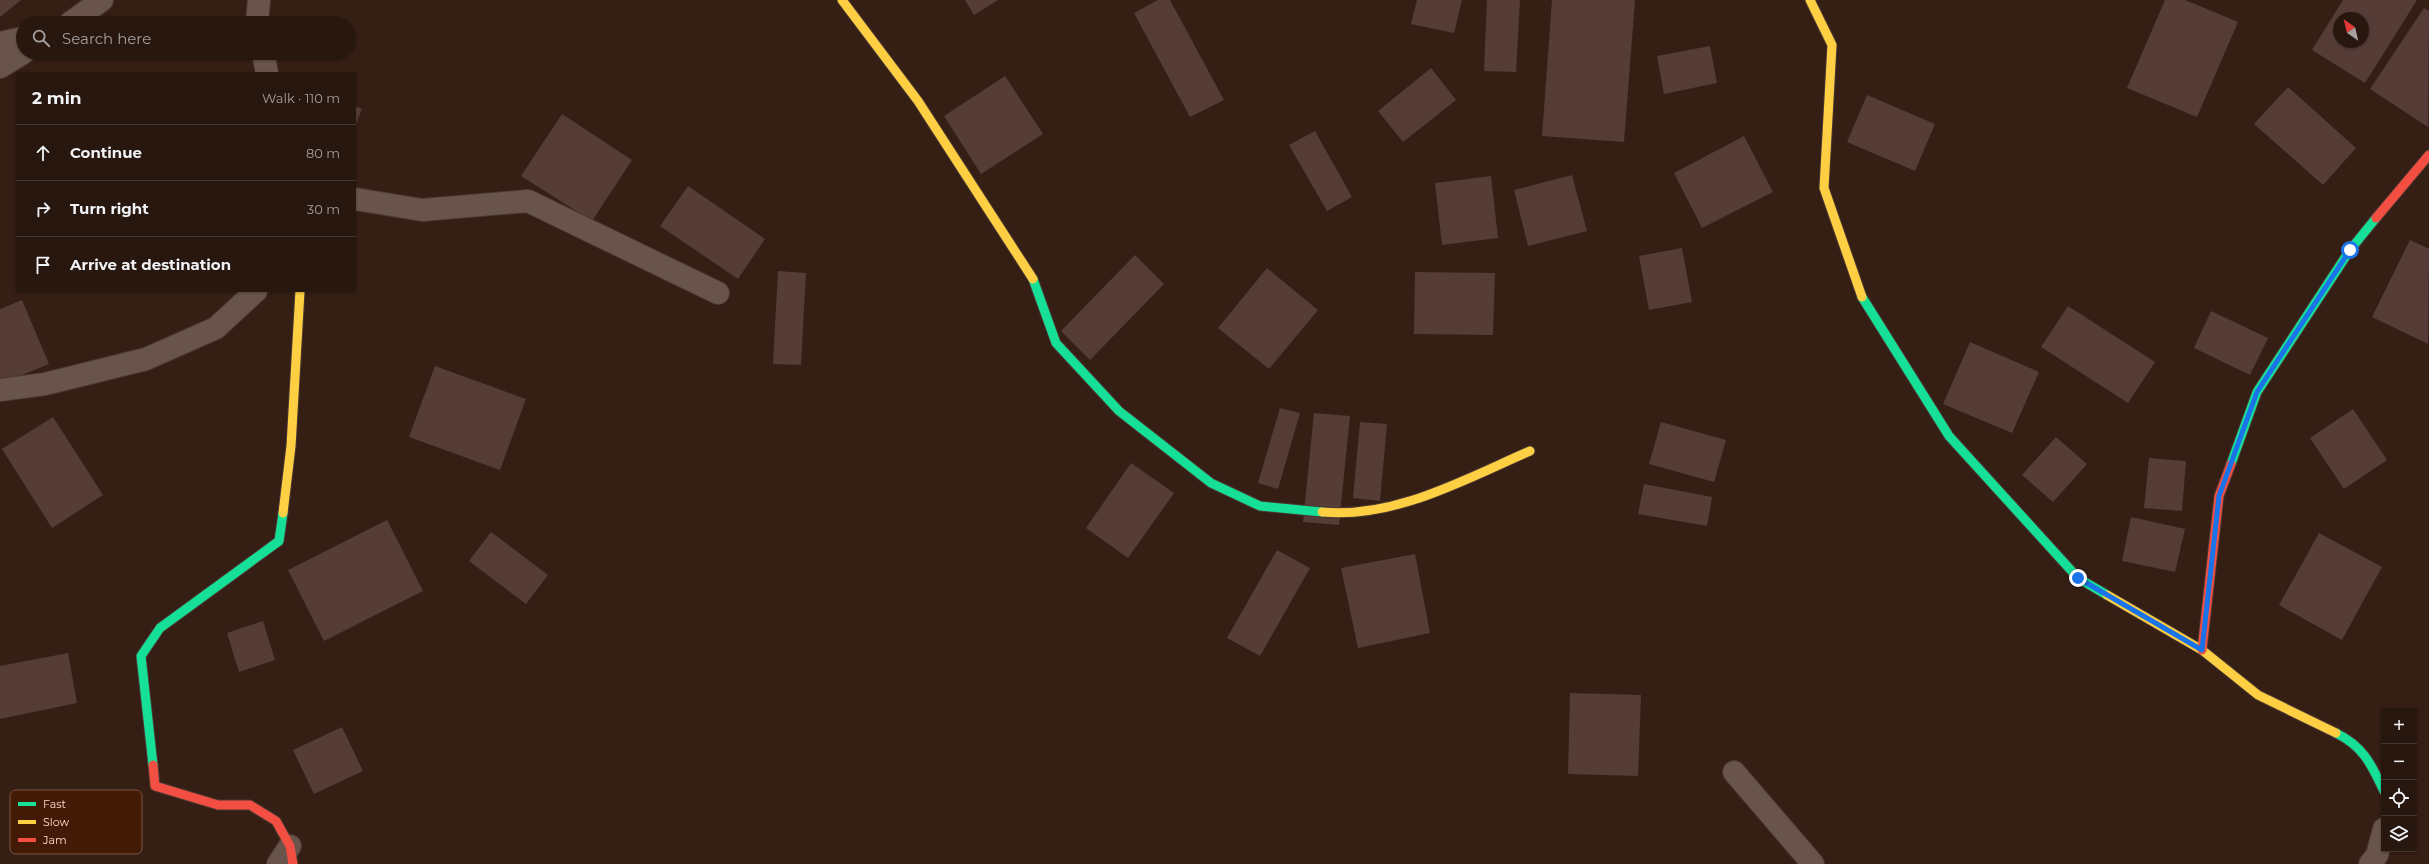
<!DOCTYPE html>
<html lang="en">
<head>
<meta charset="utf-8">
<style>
	body { margin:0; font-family:Montserrat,sans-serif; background:#302018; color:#f1f3f6 }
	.controls { position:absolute; right:12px; bottom:12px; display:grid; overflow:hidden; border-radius:0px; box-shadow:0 1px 3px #0004 }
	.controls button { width:36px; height:36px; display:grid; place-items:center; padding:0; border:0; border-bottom:1px solid #44362f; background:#28170f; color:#f1f3f6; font:20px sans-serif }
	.compass { position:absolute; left:2333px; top:12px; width:36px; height:36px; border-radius:50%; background:#28170f; box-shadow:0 1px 3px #0004; rotate:326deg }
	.stop { position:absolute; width:12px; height:12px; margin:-9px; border:3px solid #1a73e8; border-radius:50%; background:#fff }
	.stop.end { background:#1a73e8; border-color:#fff; box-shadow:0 1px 4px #0008 }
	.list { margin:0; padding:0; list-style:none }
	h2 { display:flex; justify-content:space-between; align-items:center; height:52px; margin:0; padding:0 16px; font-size:17px }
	h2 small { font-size:13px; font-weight:400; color:#a59f9e }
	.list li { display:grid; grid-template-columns:26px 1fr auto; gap:12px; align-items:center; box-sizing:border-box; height:56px; padding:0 16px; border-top:1px solid #44362f }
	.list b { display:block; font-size:15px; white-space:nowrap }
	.list em { font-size:13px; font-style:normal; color:#a59f9e }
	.icon { flex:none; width:22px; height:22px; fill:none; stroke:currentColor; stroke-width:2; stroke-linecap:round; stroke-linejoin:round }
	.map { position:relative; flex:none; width:2429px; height:864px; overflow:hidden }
	.search { position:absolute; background:#28170f; box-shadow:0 1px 3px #0004; left:16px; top:16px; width:340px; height:44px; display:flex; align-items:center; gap:10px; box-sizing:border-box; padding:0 14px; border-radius:22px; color:#a59f9e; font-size:15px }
	.panel { position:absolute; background:#28170f; box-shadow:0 1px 3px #0004; left:16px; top:72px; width:340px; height:220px; border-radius:0px }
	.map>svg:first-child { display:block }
	.building { fill:#553c36; fill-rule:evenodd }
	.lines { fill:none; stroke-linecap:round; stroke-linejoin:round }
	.street-casing { stroke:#4b3831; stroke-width:24 }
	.fast-casing { stroke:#4b3831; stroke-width:11 }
	.slow-casing { stroke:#4b3831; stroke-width:11 }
	.jam-casing { stroke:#4b3831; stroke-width:11 }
	.street { stroke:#69544b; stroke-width:22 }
	.fast { stroke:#16e098; stroke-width:9 }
	.slow { stroke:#ffcf43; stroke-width:9 }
	.jam { stroke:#f24e42; stroke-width:9 }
	.route { stroke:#1a73e8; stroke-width:5 }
	.key { fill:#431a06; stroke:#7b5441; stroke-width:1 }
	.key-label { font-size:11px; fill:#fddacc }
</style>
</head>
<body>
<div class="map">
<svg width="2429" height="864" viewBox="0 0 2429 864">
	<rect width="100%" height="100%" fill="#351f14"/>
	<g class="building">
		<polygon points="0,0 21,0 0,17"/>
		<polygon points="965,0 998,0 974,15"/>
		<polygon points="1158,0 1170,0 1224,100 1190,117 1134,13"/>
		<polygon points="1417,0 1462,0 1454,33 1411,24"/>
		<polygon points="1487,0 1520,0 1516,72 1484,71"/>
		<polygon points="1552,0 1635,0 1624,142 1542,136"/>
		<polygon points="2165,0 2185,0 2238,22 2197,117 2127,88"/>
		<path d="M2343 0H2417L2365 83 2312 50ZM2339 18H2363V42H2339Z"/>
		<polygon points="2424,8 2429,11 2428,127 2370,89"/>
		<polygon points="1710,46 1717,83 1664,94 1657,56"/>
		<polygon points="1431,68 1456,100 1403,142 1378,111"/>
		<polygon points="1005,76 1043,134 981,174 944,116"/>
		<polygon points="2288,87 2356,148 2323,185 2254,124"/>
		<polygon points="1867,95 1935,124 1915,171 1847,142"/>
		<polygon points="355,106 362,109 355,126"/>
		<polygon points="562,114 632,160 592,221 521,176"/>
		<polygon points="1315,131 1352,197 1327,211 1289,145"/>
		<polygon points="1744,136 1773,192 1702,228 1674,173"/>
		<polygon points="1572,175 1587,231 1528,246 1514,190"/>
		<polygon points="1491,176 1498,238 1442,245 1435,183"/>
		<polygon points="688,186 765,239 738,279 660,226"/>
		<polygon points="2410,240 2429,249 2428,344 2372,317"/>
		<polygon points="1682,248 1692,302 1649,310 1639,256"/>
		<polygon points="1135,255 1164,284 1090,360 1061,331"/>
		<polygon points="1267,268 1318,310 1269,369 1218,328"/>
		<polygon points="778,271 806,273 801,365 773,364"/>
		<polygon points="1415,272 1495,273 1493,335 1414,334"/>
		<polygon points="22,300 49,364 0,384 0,309"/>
		<polygon points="2068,306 2155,362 2128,403 2041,347"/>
		<polygon points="2211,311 2268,338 2250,375 2194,348"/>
		<polygon points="1970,342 2039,372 2012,433 1943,404"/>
		<polygon points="435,366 526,399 500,470 409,437"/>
		<polygon points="1280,408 1300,413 1278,489 1258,483"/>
		<polygon points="2353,409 2387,460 2344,489 2310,438"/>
		<polygon points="1314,413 1350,416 1339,525 1303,522"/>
		<polygon points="53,417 103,495 52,528 2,449"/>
		<polygon points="1360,422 1387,424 1380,501 1353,498"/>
		<polygon points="1661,422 1726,440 1714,482 1649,464"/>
		<polygon points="2056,437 2087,464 2053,502 2022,475"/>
		<polygon points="2149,458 2186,461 2182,511 2144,508"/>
		<polygon points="1131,463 1174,493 1128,558 1086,528"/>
		<polygon points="1644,484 1712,497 1707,526 1638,514"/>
		<polygon points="2131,517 2185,529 2175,572 2122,561"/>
		<polygon points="387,520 423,591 324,641 288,570"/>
		<polygon points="491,532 548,575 526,604 469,561"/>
		<polygon points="2319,533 2382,567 2342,640 2279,605"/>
		<polygon points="1277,550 1310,568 1260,656 1227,638"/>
		<polygon points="1415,554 1430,633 1358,648 1341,568"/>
		<polygon points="263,621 275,660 239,672 227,633"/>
		<polygon points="68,653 77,703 0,719 0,666"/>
		<polygon points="1570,693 1641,695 1638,776 1568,774"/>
		<polygon points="342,727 363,771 314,794 293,750"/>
	</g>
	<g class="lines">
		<defs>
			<g id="street">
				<polyline points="70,23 102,0"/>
				<polyline points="257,23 259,0"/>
				<polyline points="0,43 23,38"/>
				<polyline points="263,53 267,73"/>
				<polyline points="0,67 23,53"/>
				<polyline points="355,199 422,210 528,201 718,293"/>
				<polyline points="0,390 45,384 146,359 216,328 256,291"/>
				<polyline points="1734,772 1813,864"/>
				<polyline points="278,864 290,846"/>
				<polyline points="2370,864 2377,855 2384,829"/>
			</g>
			<g id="fast">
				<polyline points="1033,279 1056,343 1119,411 1211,483 1260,506 1322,512"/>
				<polyline points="1862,297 1949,436 2078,578 2107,595"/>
				<polyline points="2231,464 2257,392 2350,250 2376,218"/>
				<path d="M2336 733C2364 747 2371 764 2384 791"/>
				<polyline points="153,765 141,656 160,628 279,541 283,513"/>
			</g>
			<g id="slow">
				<polyline points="842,0 918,101 1033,279"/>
				<polyline points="1810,0 1832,45 1824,188 1862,297"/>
				<path d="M1322 512C1395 519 1465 479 1530 451"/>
				<polyline points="283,513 291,446 300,291"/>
				<polyline points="2107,595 2202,650 2258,695 2336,733"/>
			</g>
			<g id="jam">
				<polyline points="2376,218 2429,155"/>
				<polyline points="2202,650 2219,496 2231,464"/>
				<polyline points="153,765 155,786 218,805 250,805 276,821 290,846 293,864"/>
			</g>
		</defs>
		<use href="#street" class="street-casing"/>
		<use href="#fast" class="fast-casing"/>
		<use href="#slow" class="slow-casing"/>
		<use href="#jam" class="jam-casing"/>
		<use href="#street" class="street"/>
		<use href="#fast" class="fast"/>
		<use href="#slow" class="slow"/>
		<use href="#jam" class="jam"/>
	</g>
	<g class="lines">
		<polyline class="route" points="2078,578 2202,650 2219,496 2257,392 2350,250"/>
	</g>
	<rect x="10" y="790" width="132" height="64" rx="6" class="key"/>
	<rect x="18" y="802" width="18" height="4" fill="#16e098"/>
	<rect x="18" y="820" width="18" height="4" fill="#ffcf43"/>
	<rect x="18" y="838" width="18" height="4" fill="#f24e42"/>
	<g class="key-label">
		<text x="43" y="808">Fast</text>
		<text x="43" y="826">Slow</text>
		<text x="43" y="844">Jam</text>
	</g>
</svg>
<div class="controls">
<button>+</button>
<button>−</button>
<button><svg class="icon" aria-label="locate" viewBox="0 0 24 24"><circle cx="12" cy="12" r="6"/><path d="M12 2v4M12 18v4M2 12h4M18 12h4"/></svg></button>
<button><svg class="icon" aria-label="layers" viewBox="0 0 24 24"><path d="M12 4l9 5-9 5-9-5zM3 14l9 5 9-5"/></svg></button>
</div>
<svg class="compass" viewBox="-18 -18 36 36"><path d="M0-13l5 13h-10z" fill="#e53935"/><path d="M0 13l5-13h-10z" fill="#a59f9e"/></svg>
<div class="stop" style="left:2350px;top:250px"></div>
<div class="stop end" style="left:2078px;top:578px"></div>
<div class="search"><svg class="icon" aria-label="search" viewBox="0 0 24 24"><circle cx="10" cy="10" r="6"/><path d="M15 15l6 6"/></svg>Search here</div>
<section class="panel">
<h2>2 min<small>Walk · 110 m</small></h2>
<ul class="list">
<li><svg class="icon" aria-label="ahead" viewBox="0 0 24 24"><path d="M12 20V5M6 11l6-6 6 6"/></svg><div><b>Continue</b></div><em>80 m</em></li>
<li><svg class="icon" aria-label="right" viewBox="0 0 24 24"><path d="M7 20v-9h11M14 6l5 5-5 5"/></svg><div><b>Turn right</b></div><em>30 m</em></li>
<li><svg class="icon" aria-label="arrive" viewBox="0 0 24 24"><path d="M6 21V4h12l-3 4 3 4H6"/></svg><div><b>Arrive at destination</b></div></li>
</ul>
</section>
</div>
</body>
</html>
